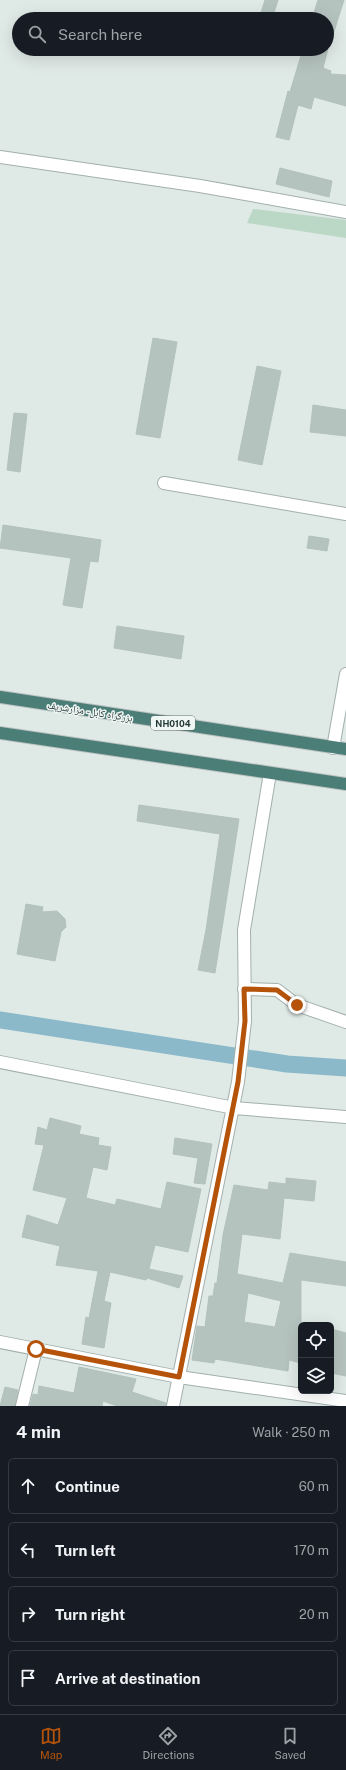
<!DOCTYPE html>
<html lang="en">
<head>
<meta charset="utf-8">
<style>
	body { margin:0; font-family:"Public Sans","Noto Naskh Arabic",sans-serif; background:#20242c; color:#f1f3f6 }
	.controls { position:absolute; right:12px; bottom:12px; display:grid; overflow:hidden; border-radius:6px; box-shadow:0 4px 16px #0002 }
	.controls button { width:36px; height:36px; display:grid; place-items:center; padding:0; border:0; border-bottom:1px solid #363941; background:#171b24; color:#f1f3f6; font:20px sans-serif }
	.stop { position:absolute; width:12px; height:12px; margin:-9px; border:3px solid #b45309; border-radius:50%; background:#fff }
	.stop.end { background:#b45309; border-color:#fff; box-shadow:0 1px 4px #0008 }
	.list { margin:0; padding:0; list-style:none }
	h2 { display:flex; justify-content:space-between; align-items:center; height:52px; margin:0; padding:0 16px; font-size:17px }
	h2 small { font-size:13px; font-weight:400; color:#9ea1a6 }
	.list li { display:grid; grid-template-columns:26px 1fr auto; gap:12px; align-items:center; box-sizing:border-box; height:56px; margin:0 8px 8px; padding:0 8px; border:1px solid #363941; border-radius:6px }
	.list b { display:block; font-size:15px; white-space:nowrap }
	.list em { font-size:13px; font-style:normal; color:#9ea1a6 }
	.icon { flex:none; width:22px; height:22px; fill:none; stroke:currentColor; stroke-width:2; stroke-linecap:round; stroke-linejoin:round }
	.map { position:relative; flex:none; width:346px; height:1406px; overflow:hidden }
	.search { position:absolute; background:#171b24; box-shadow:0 4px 16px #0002; left:12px; right:12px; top:12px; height:44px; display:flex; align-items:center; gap:10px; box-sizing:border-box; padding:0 14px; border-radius:22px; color:#9ea1a6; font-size:15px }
	.sheet { height:308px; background:#171b24 }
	nav { display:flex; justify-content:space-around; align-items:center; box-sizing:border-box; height:56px; border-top:1px solid #363941; background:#171b24; font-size:11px; color:#9ea1a6 }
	nav a { display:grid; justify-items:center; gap:2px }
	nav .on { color:#b45309 }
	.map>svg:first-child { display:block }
	.green { fill:#bad8c5 }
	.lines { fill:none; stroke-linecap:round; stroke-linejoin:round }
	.canal { stroke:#8bb9ca; stroke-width:17 }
	.building { fill:#b5c3bf; stroke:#b2c2bd; fill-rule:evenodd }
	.minor-casing { stroke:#a3b0ad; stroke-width:14 }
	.trunk-casing { stroke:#bdc3c2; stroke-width:14 }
	.minor { stroke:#fff; stroke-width:12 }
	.trunk { stroke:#4c7e78; stroke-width:12 }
	.route { stroke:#b45309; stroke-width:5 }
	.labels { text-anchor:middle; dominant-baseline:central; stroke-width:3; stroke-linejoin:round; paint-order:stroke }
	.shield { fill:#eff6f3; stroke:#60706d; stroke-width:1 }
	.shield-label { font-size:9px; font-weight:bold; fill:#223734 }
	.street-label { font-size:10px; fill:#223734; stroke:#eff6f3 }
</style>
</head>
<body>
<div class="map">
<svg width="346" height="1406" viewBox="0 0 346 1406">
	<rect width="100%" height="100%" fill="#dfe9e6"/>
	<polygon class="green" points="253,209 346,220 346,238 247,223"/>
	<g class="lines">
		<polyline class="canal" points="0,1020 287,1064 346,1068"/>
	</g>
	<g class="building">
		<polygon points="265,0 278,0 272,19 259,19"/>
		<polygon points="318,0 344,0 330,44 327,44 327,19 312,19"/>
		<polygon points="303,49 328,49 323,68 331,71 330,74 346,75 346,106 314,97 311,109 298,105 289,140 276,137 288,91 290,92"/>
		<polygon points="280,168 332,181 329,197 276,184"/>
		<polygon points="153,338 177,342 160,438 136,434"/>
		<polygon points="257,366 281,371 262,465 238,460"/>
		<polygon points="313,405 346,410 346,436 310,432"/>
		<polygon points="14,413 27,414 20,472 7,470"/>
		<polygon points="3,525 101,540 98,562 90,561 82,608 63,605 71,558 0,548"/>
		<polygon points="309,536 329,539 327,551 307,548"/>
		<polygon points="117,626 184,636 181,659 114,648"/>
		<polygon points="139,805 239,819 215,973 198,970 206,930 220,834 137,821"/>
		<polygon points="26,904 43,907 42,912 57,911 65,919 66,927 61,932 55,961 17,954"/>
		<polygon points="50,1118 81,1126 79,1134 99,1138 98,1145 111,1147 107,1170 93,1167 86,1198 115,1205 117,1199 161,1209 167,1182 201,1189 188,1252 155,1245 149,1269 183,1276 179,1288 147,1278 146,1280 110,1272 104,1301 111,1303 104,1348 82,1344 86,1317 89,1318 98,1271 56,1265 60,1246 22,1237 27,1215 58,1225 67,1198 33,1190 44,1145 35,1144 38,1127 47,1130"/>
		<polygon points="175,1138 212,1144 205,1184 194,1183 198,1158 173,1154"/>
		<path d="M286 1178 316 1181 314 1201 284 1198 280 1239 242 1234 237 1274 283 1283 290 1253 346 1262V1286L301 1280V1363L289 1360 288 1371 215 1359 214 1363 192 1360 197 1326 205 1327 209 1296H213L215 1283H217L223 1235 234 1185 268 1190 269 1182 286 1184ZM248 1293 281 1301 275 1327 244 1322Z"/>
		<polygon points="331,1329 346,1333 346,1376 331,1373"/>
		<polygon points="79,1367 136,1379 132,1392 166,1403 166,1406 117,1406 103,1401 102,1406 30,1406 33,1394 38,1395 39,1386 74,1393"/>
		<polygon points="5,1387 18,1390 15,1406 0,1406"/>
	</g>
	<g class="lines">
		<defs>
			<g id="minor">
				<polyline points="0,157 200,186 346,212"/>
				<polyline points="164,483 346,514"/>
				<polyline points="333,748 346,674"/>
				<polyline points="244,989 277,990 297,1005 346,1022"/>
				<polyline points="0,1062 234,1108 346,1117"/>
				<polyline points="0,1342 179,1377 346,1401"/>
				<polyline points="22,1406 36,1349"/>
				<polyline points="173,1406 238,1082 245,1021 244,930 270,773"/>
			</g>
			<g id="trunk">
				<polyline points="0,697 346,749"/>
				<polyline points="0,733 346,784"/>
			</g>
		</defs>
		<use href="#minor" class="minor-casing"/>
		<use href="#trunk" class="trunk-casing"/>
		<use href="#minor" class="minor"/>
		<use href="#trunk" class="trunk"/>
	</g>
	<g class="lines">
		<polyline class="route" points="36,1349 179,1377 238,1082 245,1021 244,989 277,990 297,1005"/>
	</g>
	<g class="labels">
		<rect class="shield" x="151" y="716" width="44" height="14" rx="3"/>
		<g class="shield-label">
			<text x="173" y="723">NH0104</text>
		</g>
		<g class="street-label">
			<text transform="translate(90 711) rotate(9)">بزرگراه کابل - مزارشریف</text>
		</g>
	</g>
</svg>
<div class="controls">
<button><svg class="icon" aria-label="locate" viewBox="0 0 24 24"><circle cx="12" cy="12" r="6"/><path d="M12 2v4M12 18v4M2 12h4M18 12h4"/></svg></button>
<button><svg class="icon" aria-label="layers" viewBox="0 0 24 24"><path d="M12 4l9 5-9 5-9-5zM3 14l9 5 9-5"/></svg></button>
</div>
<div class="stop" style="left:36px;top:1349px"></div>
<div class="stop end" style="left:297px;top:1005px"></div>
<div class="search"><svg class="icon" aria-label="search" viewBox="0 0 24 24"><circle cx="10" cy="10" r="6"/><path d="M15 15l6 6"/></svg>Search here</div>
</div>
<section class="sheet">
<h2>4 min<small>Walk · 250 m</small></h2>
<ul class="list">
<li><svg class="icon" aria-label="ahead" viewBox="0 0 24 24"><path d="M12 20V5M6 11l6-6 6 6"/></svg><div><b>Continue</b></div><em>60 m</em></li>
<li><svg class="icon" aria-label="left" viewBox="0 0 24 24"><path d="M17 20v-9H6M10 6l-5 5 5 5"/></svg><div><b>Turn left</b></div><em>170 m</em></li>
<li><svg class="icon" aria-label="right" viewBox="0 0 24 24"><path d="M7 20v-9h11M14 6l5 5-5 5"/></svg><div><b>Turn right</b></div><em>20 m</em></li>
<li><svg class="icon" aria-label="arrive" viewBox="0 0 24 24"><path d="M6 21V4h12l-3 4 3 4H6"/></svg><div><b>Arrive at destination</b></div></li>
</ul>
</section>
<nav>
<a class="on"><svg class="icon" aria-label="map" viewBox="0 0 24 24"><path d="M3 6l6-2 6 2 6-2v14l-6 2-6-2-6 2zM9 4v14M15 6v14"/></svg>Map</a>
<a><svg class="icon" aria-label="directions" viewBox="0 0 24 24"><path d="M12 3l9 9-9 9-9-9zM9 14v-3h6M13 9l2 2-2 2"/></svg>Directions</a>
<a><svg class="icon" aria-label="saved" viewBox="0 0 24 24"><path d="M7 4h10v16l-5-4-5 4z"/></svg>Saved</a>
</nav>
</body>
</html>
